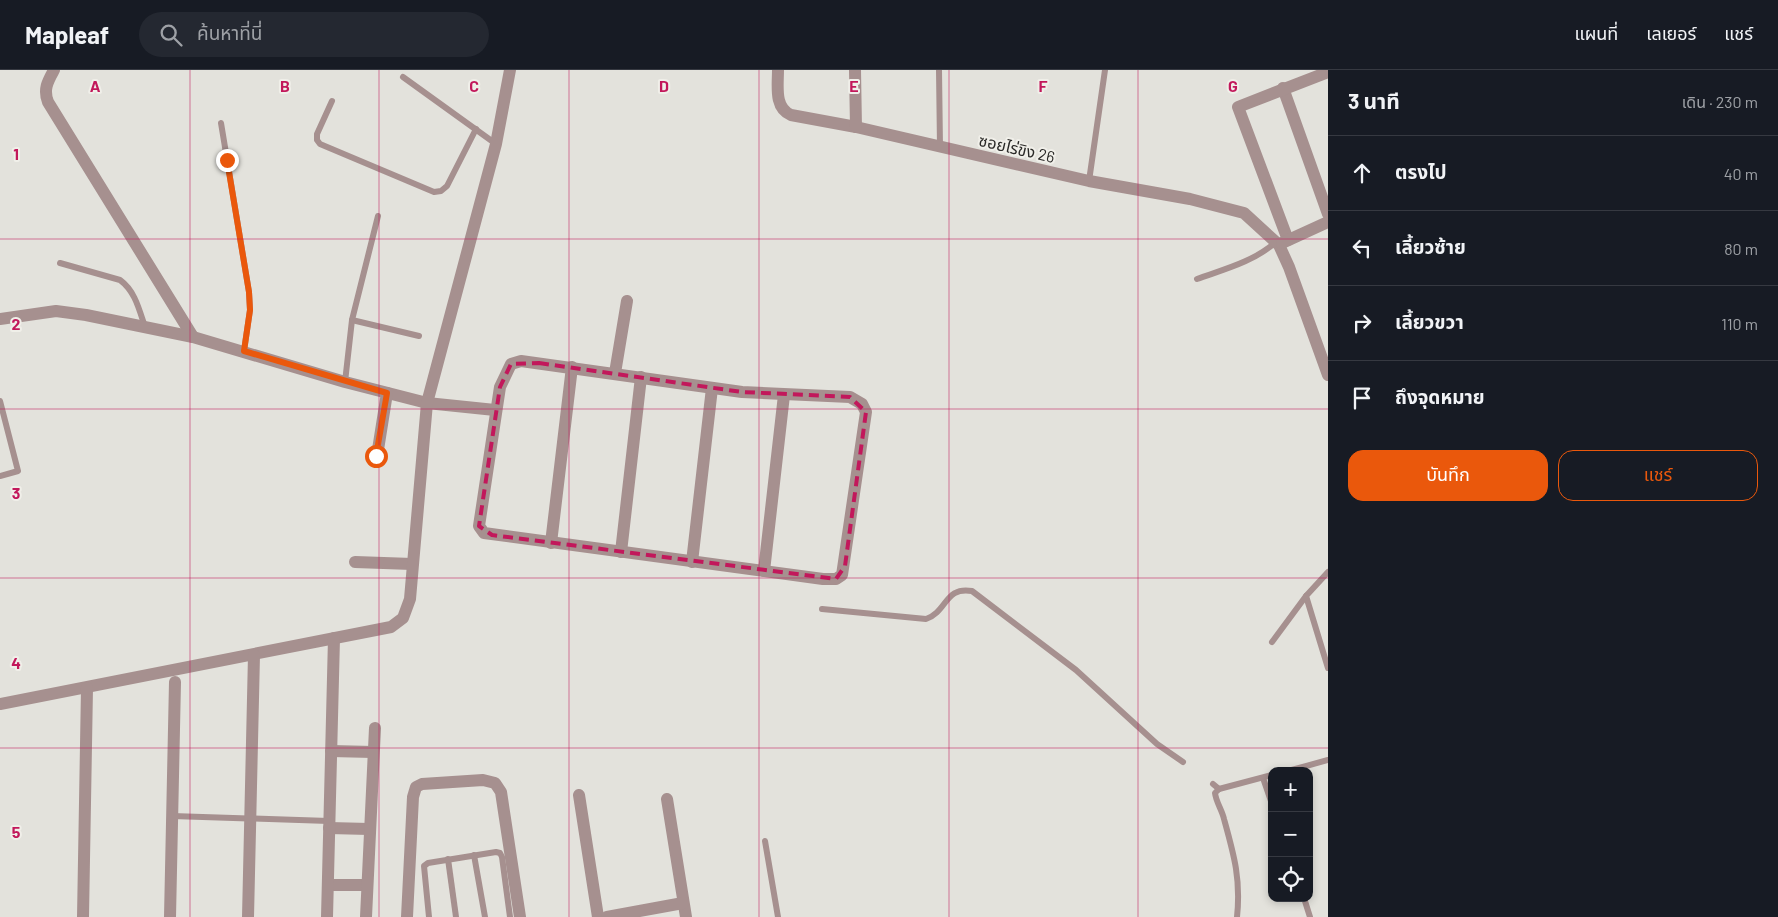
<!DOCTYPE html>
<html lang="th">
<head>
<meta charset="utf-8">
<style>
	body { margin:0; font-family:Barlow,"Noto Sans Thai",sans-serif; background:#242831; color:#f1f3f6 }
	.controls { position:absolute; right:15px; bottom:15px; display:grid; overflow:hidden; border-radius:10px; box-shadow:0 2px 8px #0003 }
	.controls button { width:45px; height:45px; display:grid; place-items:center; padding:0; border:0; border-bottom:1px solid #363941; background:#171b24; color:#f1f3f6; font:25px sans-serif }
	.stop { position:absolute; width:15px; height:15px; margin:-11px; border:4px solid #ea580c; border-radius:50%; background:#fff }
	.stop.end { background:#ea580c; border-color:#fff; box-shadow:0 1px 5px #0008 }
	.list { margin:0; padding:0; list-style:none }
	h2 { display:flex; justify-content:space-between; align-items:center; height:65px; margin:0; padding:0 20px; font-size:21px }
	h2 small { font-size:16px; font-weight:400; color:#9ea1a6 }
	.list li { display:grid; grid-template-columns:32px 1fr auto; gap:15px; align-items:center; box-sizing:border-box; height:75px; padding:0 20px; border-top:1px solid #363941 }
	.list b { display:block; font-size:19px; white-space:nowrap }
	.list em { font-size:16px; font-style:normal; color:#9ea1a6 }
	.actions { display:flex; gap:10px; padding:15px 20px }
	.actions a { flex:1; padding:11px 0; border:1px solid #ea580c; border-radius:15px; text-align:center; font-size:18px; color:#ea580c }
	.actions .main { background:#ea580c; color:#fff }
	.icon { flex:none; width:28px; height:28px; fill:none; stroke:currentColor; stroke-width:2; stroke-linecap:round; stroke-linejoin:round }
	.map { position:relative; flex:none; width:1328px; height:847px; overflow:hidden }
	header { display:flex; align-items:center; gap:30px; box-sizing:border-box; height:70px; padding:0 25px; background:#171b24; border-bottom:1px solid #363941 }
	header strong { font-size:24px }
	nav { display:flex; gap:28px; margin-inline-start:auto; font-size:18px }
	.search { width:350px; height:45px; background:#242831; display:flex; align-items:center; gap:12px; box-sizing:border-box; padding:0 18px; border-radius:28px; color:#9ea1a6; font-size:19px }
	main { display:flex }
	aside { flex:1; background:#171b24 }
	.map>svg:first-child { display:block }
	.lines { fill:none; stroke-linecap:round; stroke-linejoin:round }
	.lane { stroke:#a6908f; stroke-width:6 }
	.street { stroke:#a6908f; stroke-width:12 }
	.route { stroke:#ea580c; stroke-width:6 }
	.marked { fill:none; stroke:#c2185b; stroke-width:4; stroke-dasharray:10 6; stroke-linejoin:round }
	.grid { fill:none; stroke:#c2185b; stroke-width:1; stroke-opacity:0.55 }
	.labels { text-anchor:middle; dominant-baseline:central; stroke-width:4; stroke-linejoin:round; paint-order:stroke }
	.street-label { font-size:16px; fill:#2a2927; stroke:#f0efe9 }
	.grid-label { font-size:16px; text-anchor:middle; font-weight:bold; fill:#c2185b; stroke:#f0efe9; stroke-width:4; stroke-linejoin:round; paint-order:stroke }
</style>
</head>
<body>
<header>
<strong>Mapleaf</strong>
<div class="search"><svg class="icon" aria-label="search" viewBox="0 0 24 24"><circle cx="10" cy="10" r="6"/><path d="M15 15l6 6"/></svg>ค้นหาที่นี่</div>
<nav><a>แผนที่</a><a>เลเยอร์</a><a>แชร์</a></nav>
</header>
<main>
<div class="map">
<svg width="1328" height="847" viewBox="0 0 1328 847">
	<rect width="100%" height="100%" fill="#e3e2dc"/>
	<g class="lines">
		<g class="lane">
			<polyline points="939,0 940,77"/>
			<polyline points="403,7 496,74"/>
			<polyline points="332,31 317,64 317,70 320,74 434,122 441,121 447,116 476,59"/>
			<polyline points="221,53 249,222 250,240 244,281"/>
			<polyline points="1089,111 1105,0"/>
			<path d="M60 193 120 210C135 221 139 239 145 257"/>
			<path d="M1197 209C1225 199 1253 192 1276 172"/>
			<polyline points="352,250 419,266"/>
			<polyline points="345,312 352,250 378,146"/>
			<polyline points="0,331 18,401 0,406"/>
			<polyline points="1328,502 1306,526 1328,598"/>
			<path d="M822 539 926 549C947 542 945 516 972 521L1076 600 1157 674 1183 692"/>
			<polyline points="1272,572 1306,526"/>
			<polyline points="1288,701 1328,690"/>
			<polyline points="1263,708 1272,734"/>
			<polyline points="1213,714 1219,719"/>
			<polyline points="172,746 329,751"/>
			<polyline points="765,771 778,847"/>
			<polyline points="474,785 485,847"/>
			<polyline points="448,789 456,847"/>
			<polyline points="1304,828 1310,847"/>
			<polyline points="429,847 424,796 428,793 496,782 500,783 502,787 510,847"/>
			<path d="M1237 847C1241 809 1234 785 1224 749 1222 740 1216 732 1215 723L1219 719 1272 705"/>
		</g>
		<g class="street">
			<path d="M54 0C48 11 43 19 48 32L193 267"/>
			<path d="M778 0C778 16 774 38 791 45L856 57 1089 111 1190 129 1244 143 1279 175 1289 197 1328 305"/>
			<polyline points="855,0 856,57"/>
			<polyline points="1283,18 1328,144"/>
			<polyline points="1288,170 1238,37 1328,2"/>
			<polyline points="1282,173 1328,152"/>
			<polyline points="0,249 56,241 86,245 193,267 345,312 427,333 495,340"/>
			<polygon points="521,291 742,322 850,327 862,334 866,342 842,505 836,509 823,509 484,463 479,456 500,317 511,294"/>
			<polyline points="615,303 627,231"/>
			<polyline points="377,386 387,323"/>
			<polyline points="551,473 572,297"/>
			<polyline points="621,482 641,307"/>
			<polyline points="355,492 412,494"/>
			<polyline points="692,492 712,318"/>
			<polyline points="764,501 784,325"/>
			<polyline points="0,634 391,557 403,548 410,529 427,333 496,74 510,0"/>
			<polyline points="331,681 373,682"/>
			<polyline points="579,725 598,847"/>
			<polyline points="667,729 686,847"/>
			<polyline points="329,758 369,759"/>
			<polyline points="328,815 367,815"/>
			<polyline points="83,847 87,618"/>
			<polyline points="170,847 175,612"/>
			<polyline points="248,847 254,585"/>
			<polyline points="327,847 334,568"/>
			<polyline points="366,847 375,658"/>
			<polyline points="407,847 413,727 416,717 422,714 483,710 495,713 501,722 520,847"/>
			<polyline points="607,847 683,833"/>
		</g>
	</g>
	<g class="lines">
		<polyline class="route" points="227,90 249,222 250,240 244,281 387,323 376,386"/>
	</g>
	<path class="marked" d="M539 293 742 322 850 327 866 342 845 496 836 509 492 465 479 456 500 317 511 294Z"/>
	<path class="grid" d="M190 0V847M379 0V847M569 0V847M759 0V847M949 0V847M1138 0V847M0 169H1328M0 339H1328M0 508H1328M0 678H1328"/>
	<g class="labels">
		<g class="street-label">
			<text transform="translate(1017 78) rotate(13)">ซอยไร่ขิง 26</text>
		</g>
	</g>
	<g class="grid-label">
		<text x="95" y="22">A</text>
		<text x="285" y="22">B</text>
		<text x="474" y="22">C</text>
		<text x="664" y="22">D</text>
		<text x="854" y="22">E</text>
		<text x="1043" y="22">F</text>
		<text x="1233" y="22">G</text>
		<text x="16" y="90">1</text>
		<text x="16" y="260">2</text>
		<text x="16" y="429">3</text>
		<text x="16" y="599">4</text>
		<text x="16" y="768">5</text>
	</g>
</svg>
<div class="controls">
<button>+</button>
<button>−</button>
<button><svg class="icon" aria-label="locate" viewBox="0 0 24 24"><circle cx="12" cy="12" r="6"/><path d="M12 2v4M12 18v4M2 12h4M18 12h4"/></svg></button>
</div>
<div class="stop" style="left:376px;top:386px"></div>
<div class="stop end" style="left:227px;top:90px"></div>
</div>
<aside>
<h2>3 นาที<small>เดิน · 230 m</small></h2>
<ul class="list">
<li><svg class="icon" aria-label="ahead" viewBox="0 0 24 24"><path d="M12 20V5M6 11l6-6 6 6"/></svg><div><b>ตรงไป</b></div><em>40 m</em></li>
<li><svg class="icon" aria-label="left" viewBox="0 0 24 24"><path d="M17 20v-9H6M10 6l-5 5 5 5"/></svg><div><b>เลี้ยวซ้าย</b></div><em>80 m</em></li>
<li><svg class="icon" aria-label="right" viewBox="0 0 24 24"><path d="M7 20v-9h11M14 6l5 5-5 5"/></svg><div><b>เลี้ยวขวา</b></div><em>110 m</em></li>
<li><svg class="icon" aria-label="arrive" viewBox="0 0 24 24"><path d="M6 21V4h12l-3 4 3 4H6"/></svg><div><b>ถึงจุดหมาย</b></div></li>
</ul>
<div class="actions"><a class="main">บันทึก</a><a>แชร์</a></div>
</aside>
</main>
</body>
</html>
